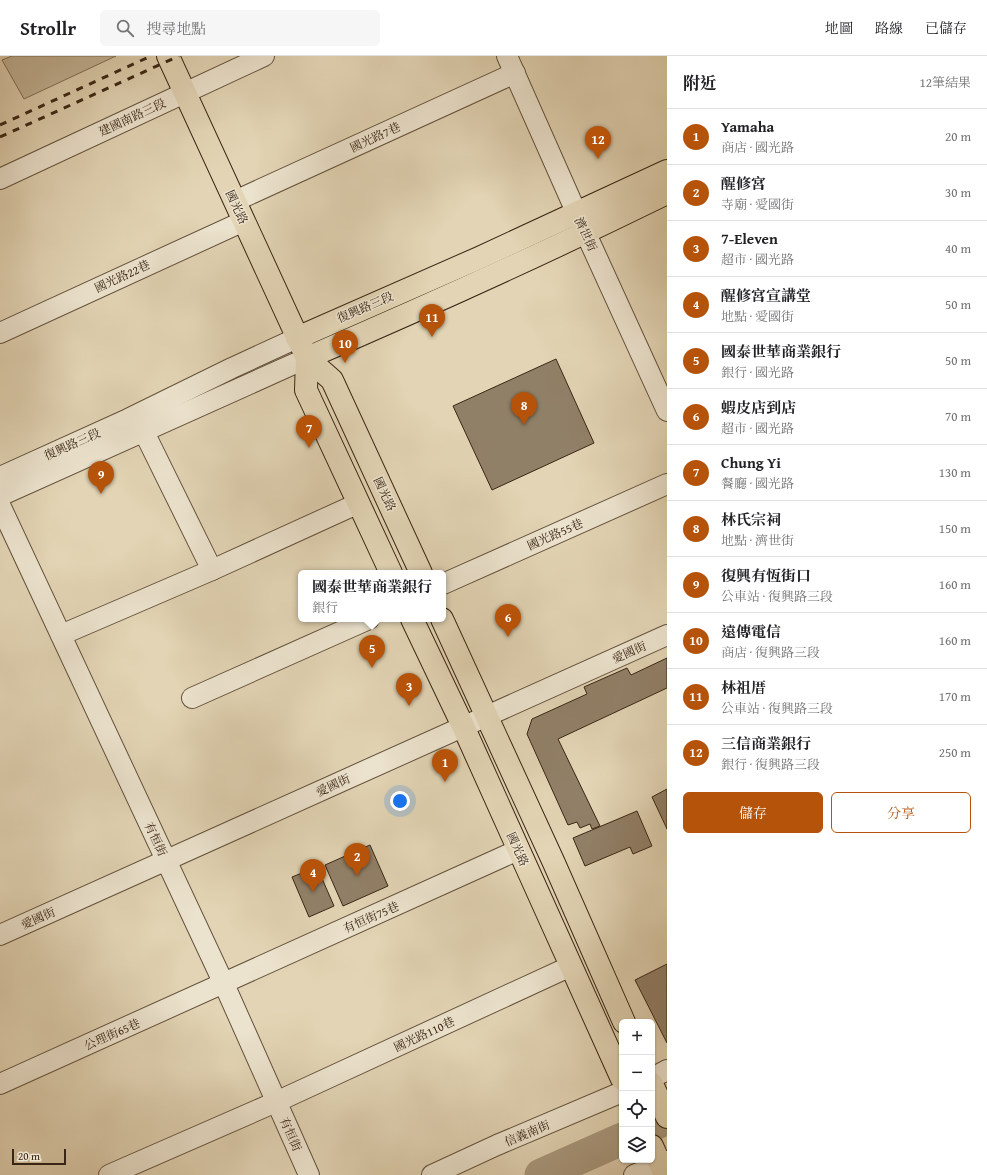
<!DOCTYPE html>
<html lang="zh-TW">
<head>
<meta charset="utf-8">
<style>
	body { margin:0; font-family:"Gentium Book Plus","Noto Serif TC",serif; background:#f6f6f6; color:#202124 }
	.controls { position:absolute; right:12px; bottom:12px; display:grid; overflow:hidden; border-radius:6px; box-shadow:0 1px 3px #0004 }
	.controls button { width:36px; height:36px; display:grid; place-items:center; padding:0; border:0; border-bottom:1px solid #e0e0e0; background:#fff; color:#202124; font:20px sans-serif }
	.scale { position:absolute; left:12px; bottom:10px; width:54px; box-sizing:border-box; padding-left:4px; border:2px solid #3a2615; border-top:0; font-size:11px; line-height:14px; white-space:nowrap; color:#3a2615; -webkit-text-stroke:3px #ece3ce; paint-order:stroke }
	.you { position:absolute; left:400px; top:745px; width:14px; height:14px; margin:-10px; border:3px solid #fff; border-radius:50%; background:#1a73e8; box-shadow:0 0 0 6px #1a73e833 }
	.badge { display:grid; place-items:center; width:26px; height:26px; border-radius:50%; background:#b45309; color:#fff; font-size:13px; font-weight:700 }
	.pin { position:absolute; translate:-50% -33px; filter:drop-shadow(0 1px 2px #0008) }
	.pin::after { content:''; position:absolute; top:21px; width:14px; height:12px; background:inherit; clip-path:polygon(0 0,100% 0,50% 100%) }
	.popup { position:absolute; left:298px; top:514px; width:148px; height:52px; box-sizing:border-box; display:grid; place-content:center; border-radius:6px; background:#fff; filter:drop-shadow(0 1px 3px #0005); font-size:13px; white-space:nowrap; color:#757577 }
	.popup b { font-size:15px; color:#202124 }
	.popup::after { content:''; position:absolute; left:50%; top:100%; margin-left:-8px; border:8px solid transparent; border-top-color:#fff }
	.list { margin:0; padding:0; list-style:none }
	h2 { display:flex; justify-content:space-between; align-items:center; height:52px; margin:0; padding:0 16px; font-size:17px }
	h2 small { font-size:13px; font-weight:400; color:#757577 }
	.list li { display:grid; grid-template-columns:26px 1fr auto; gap:12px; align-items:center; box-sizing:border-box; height:56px; padding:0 16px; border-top:1px solid #e0e0e0 }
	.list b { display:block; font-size:15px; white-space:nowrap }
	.list p { margin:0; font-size:13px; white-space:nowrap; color:#757577 }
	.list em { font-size:13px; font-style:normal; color:#757577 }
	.actions { display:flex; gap:8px; padding:12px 16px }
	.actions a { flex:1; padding:9px 0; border:1px solid #b45309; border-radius:6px; text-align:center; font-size:14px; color:#b45309 }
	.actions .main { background:#b45309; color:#fff }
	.icon { flex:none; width:22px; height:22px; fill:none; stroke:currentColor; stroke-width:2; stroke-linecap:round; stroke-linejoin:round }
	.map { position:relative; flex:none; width:667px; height:1119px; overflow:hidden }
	header { display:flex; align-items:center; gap:24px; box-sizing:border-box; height:56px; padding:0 20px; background:#fff; border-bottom:1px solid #e0e0e0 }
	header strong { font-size:19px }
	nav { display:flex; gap:22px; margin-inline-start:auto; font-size:14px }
	.search { width:280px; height:36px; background:#f6f6f6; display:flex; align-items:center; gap:10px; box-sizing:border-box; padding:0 14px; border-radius:6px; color:#757577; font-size:15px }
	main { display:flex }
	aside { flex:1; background:#fff }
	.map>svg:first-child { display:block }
	.green { fill:#c5b699; stroke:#806e57 }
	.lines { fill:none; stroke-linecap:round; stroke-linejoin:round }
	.river { stroke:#a9997e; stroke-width:33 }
	.building { fill:#918068; stroke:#3a2615 }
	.minor-casing { stroke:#64523d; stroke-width:22 }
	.major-casing { stroke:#3a2615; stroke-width:24 }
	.minor { stroke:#ece3ce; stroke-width:20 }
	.major { stroke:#e2d4b4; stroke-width:22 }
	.rail { stroke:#3a2615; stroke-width:3; stroke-dasharray:7 7; stroke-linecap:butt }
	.labels { text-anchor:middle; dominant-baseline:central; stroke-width:3; stroke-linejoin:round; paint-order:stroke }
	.street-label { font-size:12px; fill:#3a2615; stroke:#ece3ce }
</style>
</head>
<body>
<header>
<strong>Strollr</strong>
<div class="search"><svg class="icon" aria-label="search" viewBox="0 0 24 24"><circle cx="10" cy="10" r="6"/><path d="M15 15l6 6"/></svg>搜尋地點</div>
<nav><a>地圖</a><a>路線</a><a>已儲存</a></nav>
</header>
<main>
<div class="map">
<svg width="667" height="1119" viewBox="0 0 667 1119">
	<rect width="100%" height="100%" fill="#e2d4b4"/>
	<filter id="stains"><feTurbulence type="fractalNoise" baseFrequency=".005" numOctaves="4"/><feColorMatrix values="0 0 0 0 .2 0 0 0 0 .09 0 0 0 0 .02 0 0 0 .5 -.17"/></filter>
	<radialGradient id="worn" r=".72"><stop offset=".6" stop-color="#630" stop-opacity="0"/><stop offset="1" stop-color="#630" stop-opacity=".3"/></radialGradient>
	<polygon class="green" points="12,0 116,0 24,43 2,4"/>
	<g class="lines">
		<g class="river">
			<polyline points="652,1069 667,1062"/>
			<polyline points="541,1119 622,1083"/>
		</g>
	</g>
	<g class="building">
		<polygon points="556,303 594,387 492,434 453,350"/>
		<polygon points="667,602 667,632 558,683 600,770 592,773 590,768 580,772 577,766 568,769 527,678 532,663 587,638 584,631 627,612 631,619"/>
		<polygon points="667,733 667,773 652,741"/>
		<polygon points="637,755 652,790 633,798 630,791 585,810 573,782"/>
		<polygon points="370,789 388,830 343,850 325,809"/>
		<polygon points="317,811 334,850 309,861 292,821"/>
		<polygon points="667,908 667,987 635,924"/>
	</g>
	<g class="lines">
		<defs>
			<g id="minor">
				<polyline points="507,0 577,158 667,355"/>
				<polyline points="0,123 264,0"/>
				<polyline points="235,145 515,17"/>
				<polyline points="0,277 244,165"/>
				<polyline points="144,376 212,514"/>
				<polyline points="0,421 128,363 232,312 297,282"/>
				<polyline points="0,440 307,302"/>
				<polyline points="0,449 224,928 309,1119"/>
				<polyline points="443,528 667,428"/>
				<polyline points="61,579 212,514 359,447"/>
				<polyline points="192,642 369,563"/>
				<path d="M0 879C223 780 444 678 667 579"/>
				<polyline points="652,1022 667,1014"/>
				<polyline points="0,1028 518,794"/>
				<polyline points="109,1119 276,1046 571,910"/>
				<polyline points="432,1119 497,1089 622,1036"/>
				<polyline points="634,1119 667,1105"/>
			</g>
			<g id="major">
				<polyline points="168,0 307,302 332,324 421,517"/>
				<polyline points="297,282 479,202 667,115"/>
				<path d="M307 302C428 250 549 195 667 137"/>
				<polyline points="307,302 306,334 391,517"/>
				<polyline points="412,563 463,670 622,1023"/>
				<polyline points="442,563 554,807 624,966"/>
				<polyline points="652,1028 667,1061"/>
				<polyline points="652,1090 665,1119"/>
			</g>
		</defs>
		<use href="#minor" class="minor-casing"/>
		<use href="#major" class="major-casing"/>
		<use href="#minor" class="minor"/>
		<use href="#major" class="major"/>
		<g class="rail">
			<polyline points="0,69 151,0"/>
			<polyline points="0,81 179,0"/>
		</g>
	</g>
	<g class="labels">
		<g class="street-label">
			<text transform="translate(132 61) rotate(-25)">建國南路三段</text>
			<text transform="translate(375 81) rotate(-25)">國光路7巷</text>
			<text transform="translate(237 151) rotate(65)">國光路</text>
			<text transform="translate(586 178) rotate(65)">濟世街</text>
			<text transform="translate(122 220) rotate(-25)">國光路22巷</text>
			<text transform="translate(365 251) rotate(-23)">復興路三段</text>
			<text transform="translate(72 388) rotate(-24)">復興路三段</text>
			<text transform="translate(385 438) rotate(65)">國光路</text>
			<text transform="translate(555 478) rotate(-24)">國光路55巷</text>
			<text transform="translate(629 596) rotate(-24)">愛國街</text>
			<text transform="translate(333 729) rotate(-25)">愛國街</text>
			<text transform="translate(156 783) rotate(65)">有恒街</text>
			<text transform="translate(518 793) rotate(66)">國光路</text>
			<text transform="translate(371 861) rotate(-24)">有恒街75巷</text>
			<text transform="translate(38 862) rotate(-24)">愛國街</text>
			<text transform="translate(112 978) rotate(-24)">公理街65巷</text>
			<text transform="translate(424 978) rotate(-25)">國光路110巷</text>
			<text transform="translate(527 1077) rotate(-23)">信義南街</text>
			<text transform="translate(291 1078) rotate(66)">有恒街</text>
		</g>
	</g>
	<rect width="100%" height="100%" filter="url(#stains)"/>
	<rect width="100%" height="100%" fill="url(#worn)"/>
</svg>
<div class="controls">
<button>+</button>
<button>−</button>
<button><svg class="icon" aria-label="locate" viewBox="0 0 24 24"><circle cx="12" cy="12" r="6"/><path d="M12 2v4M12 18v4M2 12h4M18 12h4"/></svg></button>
<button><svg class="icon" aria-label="layers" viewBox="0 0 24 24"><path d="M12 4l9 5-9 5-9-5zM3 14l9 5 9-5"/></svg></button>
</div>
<div class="scale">20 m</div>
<div class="you"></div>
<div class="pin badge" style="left:445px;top:726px">1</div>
<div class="pin badge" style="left:357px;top:820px">2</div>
<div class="pin badge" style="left:409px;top:650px">3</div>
<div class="pin badge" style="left:313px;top:836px">4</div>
<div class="pin badge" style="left:372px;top:612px">5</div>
<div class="popup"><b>國泰世華商業銀行</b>銀行</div>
<div class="pin badge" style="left:508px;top:581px">6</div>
<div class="pin badge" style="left:309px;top:392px">7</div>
<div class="pin badge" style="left:524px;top:369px">8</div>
<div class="pin badge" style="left:101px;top:438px">9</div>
<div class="pin badge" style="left:345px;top:307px">10</div>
<div class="pin badge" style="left:432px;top:281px">11</div>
<div class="pin badge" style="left:598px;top:103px">12</div>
</div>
<aside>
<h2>附近<small>12筆結果</small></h2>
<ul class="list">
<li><span class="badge">1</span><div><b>Yamaha</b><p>商店 · 國光路</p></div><em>20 m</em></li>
<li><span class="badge">2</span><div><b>醒修宮</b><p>寺廟 · 愛國街</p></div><em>30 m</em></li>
<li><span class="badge">3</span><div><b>7-Eleven</b><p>超市 · 國光路</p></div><em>40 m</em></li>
<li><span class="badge">4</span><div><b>醒修宮宣講堂</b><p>地點 · 愛國街</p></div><em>50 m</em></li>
<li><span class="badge">5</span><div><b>國泰世華商業銀行</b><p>銀行 · 國光路</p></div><em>50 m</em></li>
<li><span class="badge">6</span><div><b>蝦皮店到店</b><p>超市 · 國光路</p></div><em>70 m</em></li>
<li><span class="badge">7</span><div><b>Chung Yi</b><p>餐廳 · 國光路</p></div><em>130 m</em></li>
<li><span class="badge">8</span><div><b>林氏宗祠</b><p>地點 · 濟世街</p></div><em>150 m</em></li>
<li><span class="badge">9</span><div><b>復興有恆街口</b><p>公車站 · 復興路三段</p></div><em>160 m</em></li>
<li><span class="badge">10</span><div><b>遠傳電信</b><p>商店 · 復興路三段</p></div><em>160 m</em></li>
<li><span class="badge">11</span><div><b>林祖厝</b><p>公車站 · 復興路三段</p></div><em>170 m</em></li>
<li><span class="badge">12</span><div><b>三信商業銀行</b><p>銀行 · 復興路三段</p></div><em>250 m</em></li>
</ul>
<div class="actions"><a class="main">儲存</a><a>分享</a></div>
</aside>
</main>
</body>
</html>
